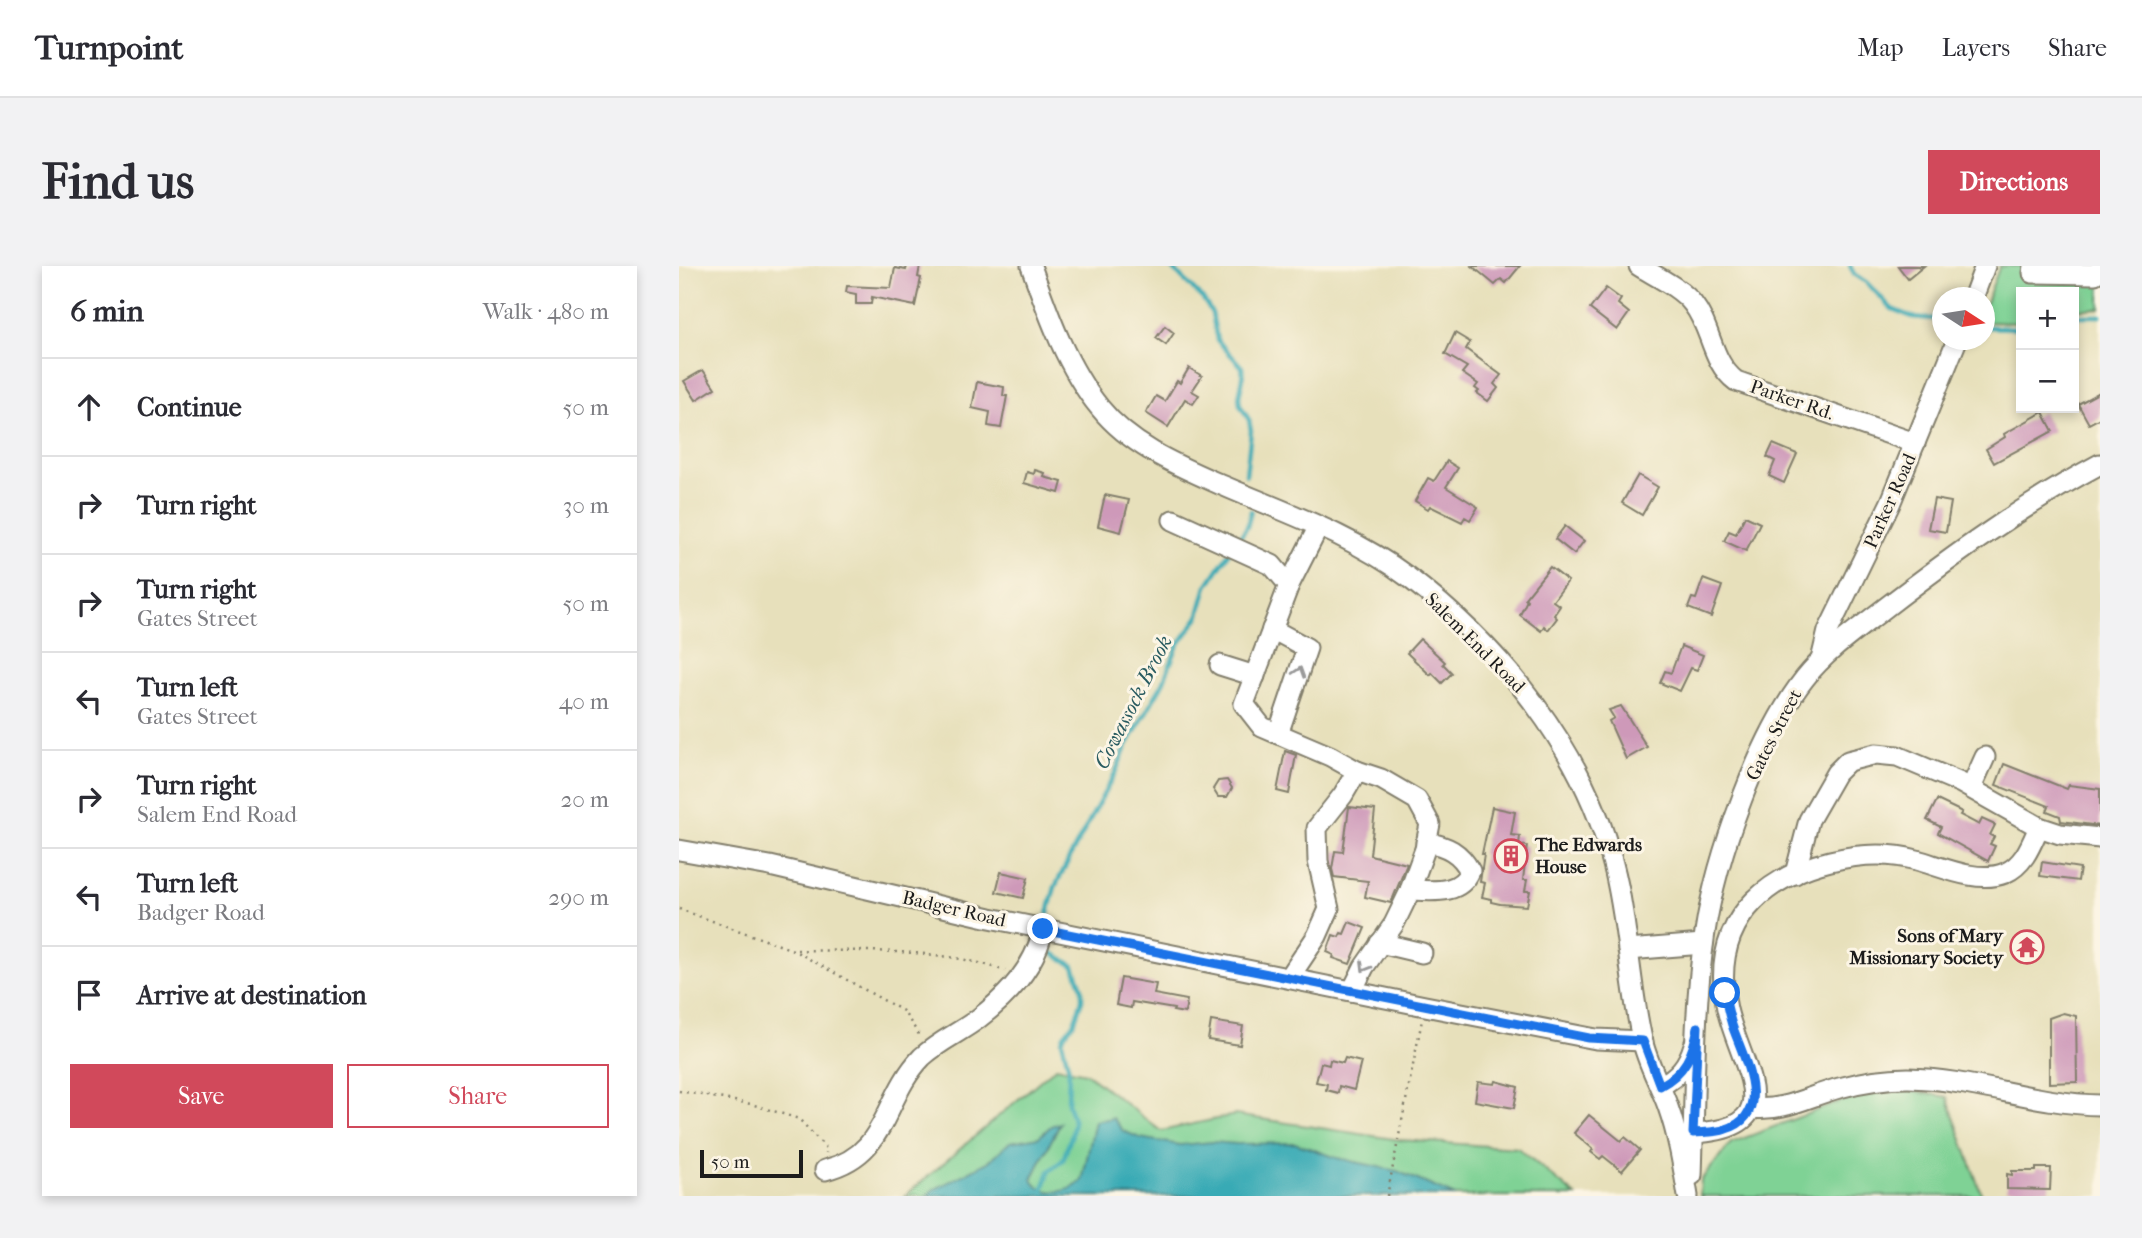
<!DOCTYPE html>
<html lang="en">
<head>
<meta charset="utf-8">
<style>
	body { margin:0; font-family:"IM FELL French Canon",serif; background:#f2f2f3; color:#2b2b33 }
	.controls { position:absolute; right:21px; top:21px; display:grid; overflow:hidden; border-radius:0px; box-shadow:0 4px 10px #0003 }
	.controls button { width:63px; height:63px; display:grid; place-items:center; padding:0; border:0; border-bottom:2px solid #e1e1e2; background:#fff; color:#2b2b33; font:35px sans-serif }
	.compass { position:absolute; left:1253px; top:21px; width:63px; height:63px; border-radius:50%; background:#fff; box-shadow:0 4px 10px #0003; rotate:102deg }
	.scale { position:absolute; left:21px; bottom:18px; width:103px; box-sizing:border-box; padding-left:7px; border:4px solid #1c1c1c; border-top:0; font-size:19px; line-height:24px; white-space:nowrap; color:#1c1c1c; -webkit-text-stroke:5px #fcf5e5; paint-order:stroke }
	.stop { position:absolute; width:21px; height:21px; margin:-16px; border:5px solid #1a73e8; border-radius:50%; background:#fff }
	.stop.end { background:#1a73e8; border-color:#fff; box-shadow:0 2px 7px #0008 }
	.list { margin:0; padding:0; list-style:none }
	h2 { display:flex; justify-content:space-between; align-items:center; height:91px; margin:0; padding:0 28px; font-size:30px }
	h2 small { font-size:23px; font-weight:400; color:#7c7c81 }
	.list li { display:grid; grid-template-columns:46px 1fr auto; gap:21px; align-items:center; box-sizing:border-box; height:98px; padding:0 28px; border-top:2px solid #e1e1e2 }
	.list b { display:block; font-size:26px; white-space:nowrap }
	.list p { margin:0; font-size:23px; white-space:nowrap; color:#7c7c81 }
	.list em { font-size:23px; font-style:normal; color:#7c7c81 }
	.actions { display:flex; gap:14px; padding:21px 28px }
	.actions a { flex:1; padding:16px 0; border:2px solid #d1495b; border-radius:0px; text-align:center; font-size:24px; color:#d1495b }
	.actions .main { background:#d1495b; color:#fff }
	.icon { flex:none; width:38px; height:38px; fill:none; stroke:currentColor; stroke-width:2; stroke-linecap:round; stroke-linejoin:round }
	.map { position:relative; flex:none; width:1421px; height:930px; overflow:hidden; border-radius:0px }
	header { display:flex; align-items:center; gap:42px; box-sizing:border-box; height:98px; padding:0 35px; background:#fff; border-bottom:2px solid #e1e1e2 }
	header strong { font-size:33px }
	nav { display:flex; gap:38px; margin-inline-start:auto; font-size:24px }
	.intro { display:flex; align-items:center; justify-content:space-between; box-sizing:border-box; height:168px; padding:0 42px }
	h1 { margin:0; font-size:49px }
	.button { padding:18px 32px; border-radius:0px; background:#d1495b; color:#fff; font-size:24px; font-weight:700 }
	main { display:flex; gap:42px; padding:0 42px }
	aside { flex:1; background:#fff; border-radius:0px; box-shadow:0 4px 10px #0003 }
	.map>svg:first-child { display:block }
	.green { fill:#7fd295; stroke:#4e7758; stroke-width:2 }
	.water { fill:#39aab5; stroke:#2a6368; stroke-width:2 }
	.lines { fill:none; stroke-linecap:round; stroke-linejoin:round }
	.stream { stroke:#39aab5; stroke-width:4.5 }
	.building { fill:#ce99b9 }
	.minor-casing { stroke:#827e6c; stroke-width:23 }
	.path { stroke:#827e6c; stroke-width:2.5; stroke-dasharray:2 5; stroke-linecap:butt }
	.minor { stroke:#fff; stroke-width:19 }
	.oneway { stroke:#999 }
	.route { stroke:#1a73e8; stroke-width:9 }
	.labels { text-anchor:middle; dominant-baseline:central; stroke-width:6; stroke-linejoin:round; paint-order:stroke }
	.street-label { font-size:19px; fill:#1c1c1c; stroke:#fcf5e5 }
	.poi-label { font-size:19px; font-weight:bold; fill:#1c1c1c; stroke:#fcf5e5; text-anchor:start }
	.water-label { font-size:21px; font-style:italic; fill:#295c61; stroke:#fcf5e5 }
</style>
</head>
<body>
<header>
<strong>Turnpoint</strong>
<nav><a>Map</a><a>Layers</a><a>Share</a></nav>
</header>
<div class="intro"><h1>Find us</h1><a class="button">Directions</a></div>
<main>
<aside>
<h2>6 min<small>Walk · 480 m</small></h2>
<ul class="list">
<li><svg class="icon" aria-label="ahead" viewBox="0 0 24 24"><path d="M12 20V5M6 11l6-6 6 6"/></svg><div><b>Continue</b></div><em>50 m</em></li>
<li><svg class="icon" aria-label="right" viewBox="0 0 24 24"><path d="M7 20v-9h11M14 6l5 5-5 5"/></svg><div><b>Turn right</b></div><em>30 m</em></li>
<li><svg class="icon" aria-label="right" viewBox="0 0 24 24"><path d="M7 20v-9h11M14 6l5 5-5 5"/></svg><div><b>Turn right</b><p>Gates Street</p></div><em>50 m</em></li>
<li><svg class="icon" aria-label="left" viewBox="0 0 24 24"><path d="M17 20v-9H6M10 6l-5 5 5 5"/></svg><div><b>Turn left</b><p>Gates Street</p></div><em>40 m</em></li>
<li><svg class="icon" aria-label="right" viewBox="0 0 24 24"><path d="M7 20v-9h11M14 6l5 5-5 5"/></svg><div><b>Turn right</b><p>Salem End Road</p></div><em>20 m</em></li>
<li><svg class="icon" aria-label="left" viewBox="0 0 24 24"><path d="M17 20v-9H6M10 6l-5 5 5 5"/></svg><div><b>Turn left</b><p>Badger Road</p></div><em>290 m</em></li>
<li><svg class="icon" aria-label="arrive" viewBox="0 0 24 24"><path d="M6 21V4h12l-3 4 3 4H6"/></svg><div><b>Arrive at destination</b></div></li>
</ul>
<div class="actions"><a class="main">Save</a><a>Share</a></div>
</aside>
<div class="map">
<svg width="1421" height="930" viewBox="0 0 1421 930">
	<rect width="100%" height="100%" fill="#fcf5e5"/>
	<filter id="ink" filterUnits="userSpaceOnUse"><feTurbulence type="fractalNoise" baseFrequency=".0143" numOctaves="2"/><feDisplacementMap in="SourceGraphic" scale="14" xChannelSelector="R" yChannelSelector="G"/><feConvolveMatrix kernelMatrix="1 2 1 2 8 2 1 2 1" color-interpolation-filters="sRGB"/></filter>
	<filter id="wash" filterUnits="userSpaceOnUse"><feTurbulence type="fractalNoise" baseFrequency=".00686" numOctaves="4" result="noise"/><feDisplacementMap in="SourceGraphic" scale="28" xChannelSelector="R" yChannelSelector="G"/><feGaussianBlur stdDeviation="1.57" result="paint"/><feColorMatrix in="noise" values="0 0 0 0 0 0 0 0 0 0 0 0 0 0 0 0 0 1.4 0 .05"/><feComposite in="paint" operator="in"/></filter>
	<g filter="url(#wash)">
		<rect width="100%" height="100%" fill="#e7e0bb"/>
		<g class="green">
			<polygon points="1321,0 1421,0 1421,42 1395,44 1395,26 1342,26 1342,57 1306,56 1306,39"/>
			<polygon points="377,801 407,807 482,865 556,849 721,874 839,882 897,930 226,930"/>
			<polygon points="1227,824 1268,831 1303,930 1021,930 1022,914 1052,877 1168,833 1195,827"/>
		</g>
		<path class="water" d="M434 852 444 865 461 872 501 879 533 876 558 878 616 877 658 892 718 905 776 930H248L254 924 309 896 331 876 360 871 372 860 381 857 353 913C361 930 387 929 403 915L416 855Z"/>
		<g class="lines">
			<g class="stream">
				<polyline points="491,0 524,33 533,47 538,74 563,101 564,112 560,131 561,139 570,154 572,165 567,209"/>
				<polyline points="1171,0 1175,8 1187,16 1213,43 1233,51 1264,54"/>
				<polyline points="1395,50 1421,50"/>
				<polyline points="1306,61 1342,62"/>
				<polyline points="556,278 568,261 572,245"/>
				<polyline points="369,647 376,621 392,589 436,507 448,479 483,419 499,379 519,352 528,320 551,285"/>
				<polyline points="363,927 370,905 384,894 393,868 395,856 389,838 390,803 383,775 385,769 395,757 403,734 403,722 395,700 372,686 370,678"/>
			</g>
		</g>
		<g id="blocks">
			<g class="building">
				<polygon points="228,0 241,0 239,11 242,12 236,40 193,31 192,38 177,38 177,28 167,26 168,20 212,22 216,2 227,4"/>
				<polygon points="793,0 841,0 827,17 822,13 816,19"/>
				<polygon points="1219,0 1245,0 1229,13"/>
				<polygon points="927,22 942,33 939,38 950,47 938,64 911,43"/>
				<polygon points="486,60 495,67 487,79 477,72"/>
				<polygon points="776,67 791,76 787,83 822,109 815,118 819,122 809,135 798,127 800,125 796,122 799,118 783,107 788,101 766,88"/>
				<polygon points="510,102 523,110 513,125 520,129 514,138 506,133 489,161 467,147 477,130 486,135 498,115 501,117"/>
				<polygon points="24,104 36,122 17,134 5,115"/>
				<polygon points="298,116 325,121 324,130 328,130 322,162 309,160 311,146 293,142"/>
				<polygon points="1421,126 1421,152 1410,158 1399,138"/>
				<polygon points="1364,146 1374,165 1315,197 1307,183 1326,171 1325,168"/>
				<polygon points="1094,178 1118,188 1105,217 1090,210 1096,195 1088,191"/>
				<polygon points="768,195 779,202 767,221 799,241 791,254 786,251 783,256 751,240 749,243 736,235 749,212 755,215"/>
				<polygon points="356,204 366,207 365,211 383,216 380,227 345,217 348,206 355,208"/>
				<polygon points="959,209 979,221 963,249 943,237"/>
				<polygon points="426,229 450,234 442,266 419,260"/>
				<polygon points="1255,233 1272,236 1267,266 1249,263"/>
				<polygon points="1066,250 1081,257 1067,285 1045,275 1050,265 1057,268"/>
				<polygon points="886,260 905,275 895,288 876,273"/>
				<polygon points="871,301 889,315 874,335 881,340 875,349 878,352 869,364 865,360 862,365 841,349 848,334 846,332"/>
				<polygon points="1024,313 1043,320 1032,351 1009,342 1013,332 1017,333"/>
				<polygon points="741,373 766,396 764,398 773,407 763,417 753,407 751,409 728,387"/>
				<polygon points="1002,380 1024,389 1018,404 1012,402 1001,425 981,417 986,405 992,407"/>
				<polygon points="942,440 968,481 947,493 930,455 935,452 930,444"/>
				<polygon points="606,485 617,489 610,528 598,525"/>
				<polygon points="1325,498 1388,523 1390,519 1421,523 1421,560 1382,555 1381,550 1368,545 1370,540 1317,519"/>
				<polygon points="548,514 553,522 548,531 539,531 534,523 539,515"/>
				<polygon points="1258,534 1283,546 1281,549 1300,559 1303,553 1316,559 1311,569 1315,571 1311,578 1316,580 1309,595 1259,567 1262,561 1248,554"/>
				<polygon points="670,541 696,544 691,589 728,598 712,637 686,631 689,615 655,611 653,603 656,585 664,586"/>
				<polygon points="813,541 836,546 832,569 841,570 840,579 848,580 844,614 848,614 846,625 851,625 848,640 821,638 812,636 812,633 803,631 806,617 801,616 805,588 803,588"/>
				<polygon points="1363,596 1401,602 1399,615 1361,610"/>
				<polygon points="322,606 349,612 344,632 317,626"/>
				<polygon points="670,656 686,662 671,698 654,692 655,689 648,686 654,669 660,671 662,667 665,668"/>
				<polygon points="442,712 477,718 475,728 508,734 506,747 494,745 495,743 453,736 452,742 437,739"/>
				<polygon points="1384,747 1397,750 1398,816 1370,817 1370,752"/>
				<polygon points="532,755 564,760 561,779 529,774"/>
				<polygon points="666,792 682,796 675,824 660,820 659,827 647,824 648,818 637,816 642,797 650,799 651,794 664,797"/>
				<polygon points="817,815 839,821 835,842 796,835 799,816 816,818"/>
				<polygon points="910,849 942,875 946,871 961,884 943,905 924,890 921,893 912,886 914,883 895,867"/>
				<polygon points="1357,902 1372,902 1371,924 1328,923 1328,908 1333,909 1333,905 1357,905"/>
			</g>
		</g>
	</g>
	<g filter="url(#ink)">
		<use href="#blocks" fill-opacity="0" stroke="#827e6c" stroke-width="2"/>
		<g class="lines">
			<defs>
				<g id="minor">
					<path d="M352 0C369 48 388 102 421 142 451 179 495 198 538 217 602 245 672 268 729 311 823 383 904 482 934 598 949 655 950 715 963 773 968 797 981 818 989 841 999 869 1004 900 1009 930"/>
					<path d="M960 0C978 11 1002 22 1014 38 1033 62 1032 96 1057 115L1236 177"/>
					<polyline points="1355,0 1354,7 1416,8 1421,4"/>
					<polyline points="1294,32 1306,0"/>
					<polyline points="494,254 593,299 610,319"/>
					<polyline points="593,363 628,382 599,468"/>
					<polyline points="1142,394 1149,365 1211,238 1278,74"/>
					<polyline points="541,399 576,410"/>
					<polyline points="1292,522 1306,491"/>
					<polyline points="0,584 91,600 311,652 746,740 917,773 964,775"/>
					<polyline points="1116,608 1130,554 1157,507 1169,495 1197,488 1218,490 1282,517 1360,561 1381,568 1421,572"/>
					<path d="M731 624C754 625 781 629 791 605 781 586 768 580 747 576"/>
					<polyline points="701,677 743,687"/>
					<polyline points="949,684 1024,678"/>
					<polyline points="610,712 638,670 650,643 639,595 638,562 664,529 678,505 651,490 583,461 565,438 610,319 640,260"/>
					<polyline points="673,725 685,701 715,658 730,627 746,583 751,558 738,534 702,513 678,505"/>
					<path d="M981 820C999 811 1009 799 1015 779"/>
					<path d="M1072 842C1104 846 1130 830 1160 822 1182 816 1206 812 1229 812 1294 813 1356 838 1421 839"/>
					<path d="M1015 867C1114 862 1061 801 1048 743 1040 704 1045 665 1075 635 1113 597 1186 580 1238 594 1263 601 1299 618 1326 607 1345 599 1352 579 1360 561"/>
					<path d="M146 904C210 888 203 833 243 791 260 775 282 766 300 752 330 729 357 699 364 663"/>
					<path d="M1013 909C1016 829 1014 746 1026 666 1037 592 1080 470 1126 412 1148 384 1178 364 1206 342 1275 289 1344 239 1421 198"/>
				</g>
			</defs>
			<use href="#minor" class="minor-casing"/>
			<g class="path">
				<polyline points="0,643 114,684 224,745 241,770"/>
				<path d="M118 684C186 686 261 681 326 705"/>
				<polyline points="0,825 72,838 120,853 148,883 147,887"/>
				<polyline points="708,930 743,754"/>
			</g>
			<use href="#minor" class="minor"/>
		</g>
		<defs><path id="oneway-chevron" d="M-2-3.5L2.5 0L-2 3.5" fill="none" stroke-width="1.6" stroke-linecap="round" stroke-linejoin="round" transform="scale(1.75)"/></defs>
		<g class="oneway">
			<use href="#oneway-chevron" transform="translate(620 406) rotate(-72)"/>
			<use href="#oneway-chevron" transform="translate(686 701) rotate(121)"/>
		</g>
	</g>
	<g class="lines" filter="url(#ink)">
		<path class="route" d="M364 663 910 772 964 775 981 820C1006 807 1014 788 1019 761L1014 867C1025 866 1037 867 1047 863 1096 848 1064 791 1053 759 1050 749 1047 738 1046 727"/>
	</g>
	<defs>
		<symbol id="building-ring" viewBox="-11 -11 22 22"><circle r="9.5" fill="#fcf5e5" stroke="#d1495b" stroke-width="1.5"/><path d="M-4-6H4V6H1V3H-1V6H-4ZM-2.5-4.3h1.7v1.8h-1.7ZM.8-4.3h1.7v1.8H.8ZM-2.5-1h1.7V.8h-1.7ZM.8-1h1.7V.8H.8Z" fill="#d1495b"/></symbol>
		<symbol id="temple-ring" viewBox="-11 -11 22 22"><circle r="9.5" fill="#fcf5e5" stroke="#d1495b" stroke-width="1.5"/><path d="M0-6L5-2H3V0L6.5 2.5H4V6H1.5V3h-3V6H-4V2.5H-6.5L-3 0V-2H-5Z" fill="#d1495b"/></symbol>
	</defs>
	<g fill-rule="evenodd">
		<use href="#building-ring" x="813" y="571" width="38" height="38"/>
		<use href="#temple-ring" x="1329" y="662" width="38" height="38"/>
	</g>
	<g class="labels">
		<g class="street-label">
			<text transform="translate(1113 134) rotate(19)">Parker Rd.</text>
			<text transform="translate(1211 235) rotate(-66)">Parker Road</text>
			<text transform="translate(796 377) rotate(45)">Salem End Road</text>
			<text transform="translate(1095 469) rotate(-63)">Gates Street</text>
			<text transform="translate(275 643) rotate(13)">Badger Road</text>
		</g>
		<g class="poi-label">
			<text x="856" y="579">The Edwards<tspan x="856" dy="22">House</tspan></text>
			<text x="1324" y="670" text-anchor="end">Sons of Mary<tspan x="1324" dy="22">Missionary Society</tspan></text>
		</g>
		<g class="water-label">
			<text transform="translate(454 436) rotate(-63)">Cowassock Brook</text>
		</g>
	</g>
</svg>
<div class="controls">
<button>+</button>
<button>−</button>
</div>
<svg class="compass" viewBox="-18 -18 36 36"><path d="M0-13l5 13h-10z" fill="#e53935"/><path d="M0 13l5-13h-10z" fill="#7c7c81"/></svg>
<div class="scale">50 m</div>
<div class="stop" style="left:1046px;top:727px"></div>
<div class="stop end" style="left:364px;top:663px"></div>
</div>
</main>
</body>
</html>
